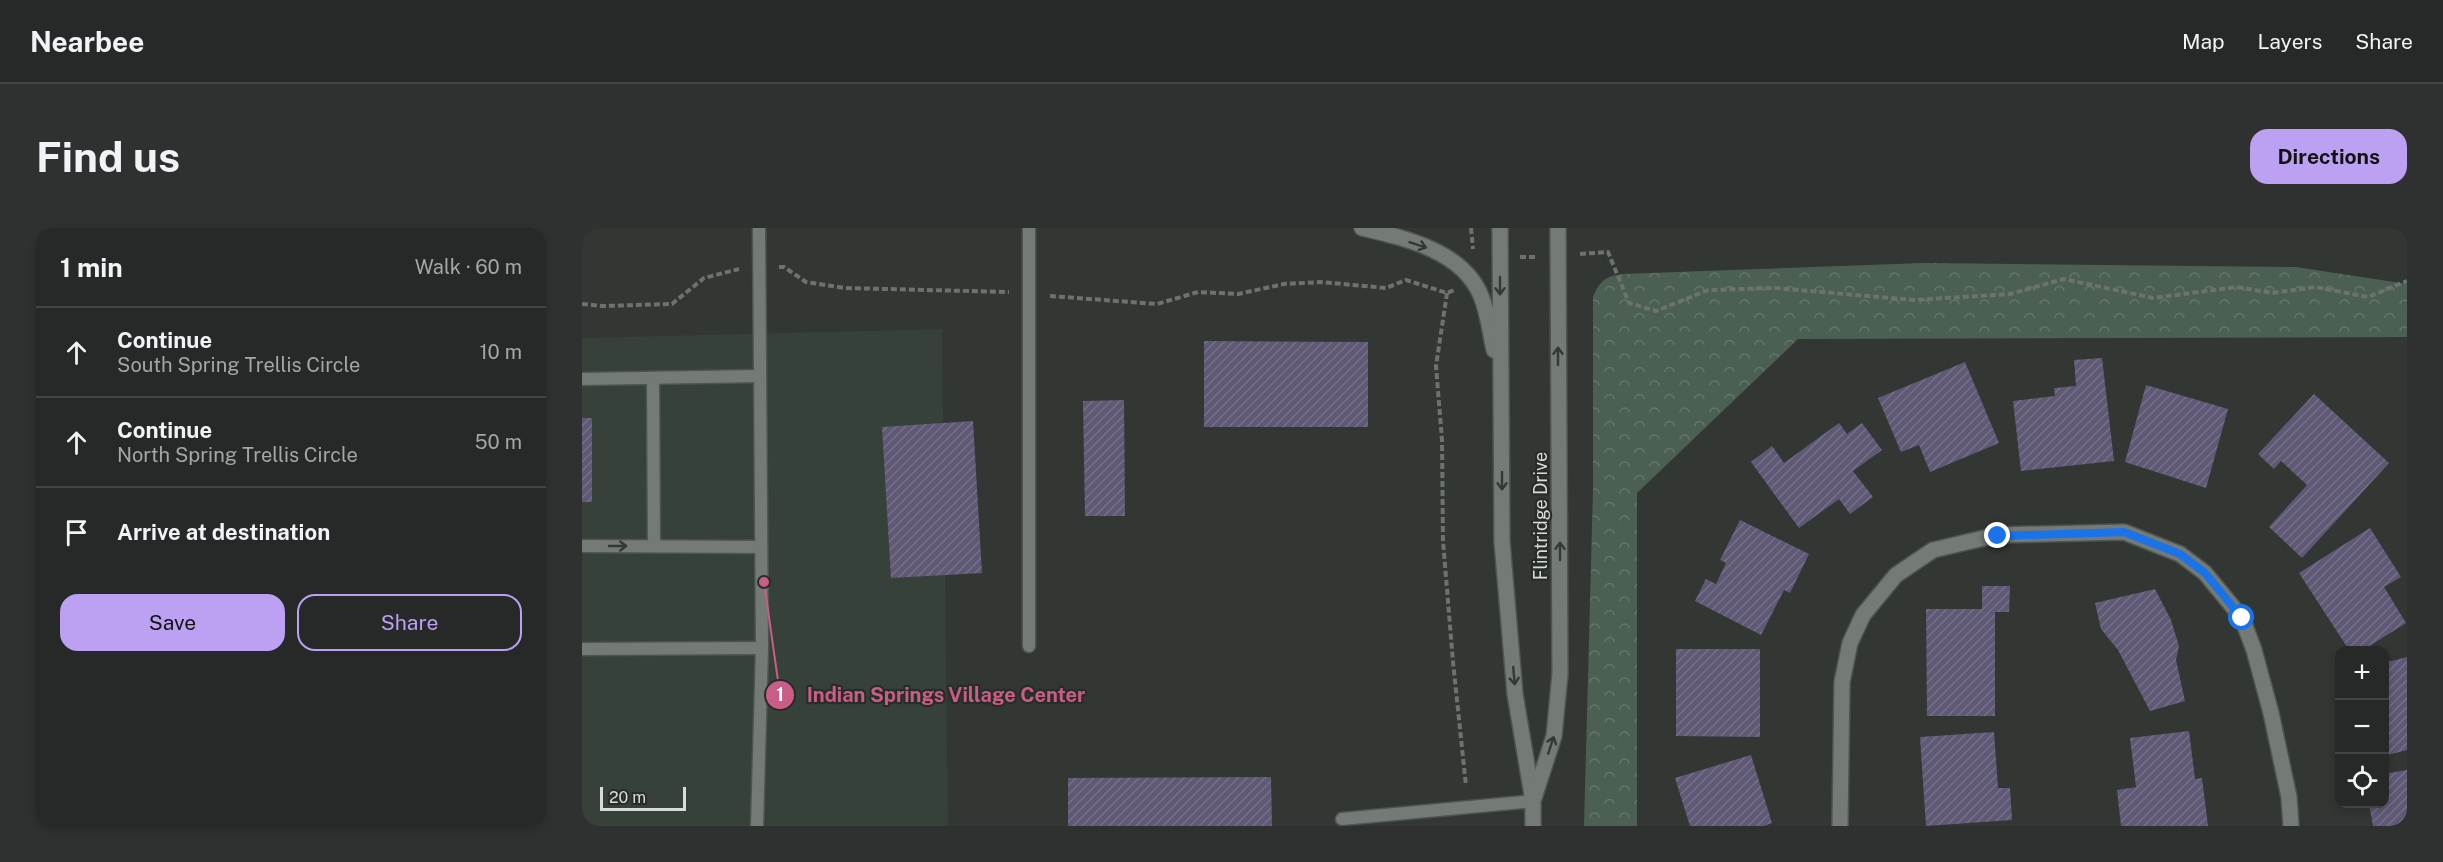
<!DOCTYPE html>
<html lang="en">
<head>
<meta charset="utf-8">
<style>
	body { margin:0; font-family:"Public Sans",sans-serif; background:#2e312f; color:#f1f3f6 }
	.controls { position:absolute; right:18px; bottom:18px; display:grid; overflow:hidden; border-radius:12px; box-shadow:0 3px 9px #0003 }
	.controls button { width:54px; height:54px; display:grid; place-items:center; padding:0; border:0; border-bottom:2px solid #424544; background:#262927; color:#f1f3f6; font:30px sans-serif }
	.scale { position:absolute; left:18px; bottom:15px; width:86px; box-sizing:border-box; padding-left:6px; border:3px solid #d8dcd9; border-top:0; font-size:16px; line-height:21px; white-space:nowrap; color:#d8dcd9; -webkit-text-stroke:4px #282d2a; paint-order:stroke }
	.stop { position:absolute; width:18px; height:18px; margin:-14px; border:4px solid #1a73e8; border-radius:50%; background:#fff }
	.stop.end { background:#1a73e8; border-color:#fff; box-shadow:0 2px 6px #0008 }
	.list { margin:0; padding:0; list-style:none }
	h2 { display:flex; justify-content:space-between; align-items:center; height:78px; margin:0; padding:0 24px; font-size:26px }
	h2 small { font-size:20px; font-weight:400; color:#a4a6a7 }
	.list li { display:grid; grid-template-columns:39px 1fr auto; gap:18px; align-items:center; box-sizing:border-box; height:90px; padding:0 24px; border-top:2px solid #424544 }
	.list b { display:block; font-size:22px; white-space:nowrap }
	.list p { margin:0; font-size:20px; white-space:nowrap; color:#a4a6a7 }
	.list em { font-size:20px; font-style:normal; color:#a4a6a7 }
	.actions { display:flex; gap:12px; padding:18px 24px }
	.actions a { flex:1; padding:14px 0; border:2px solid #bca0f2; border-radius:18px; text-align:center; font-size:21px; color:#bca0f2 }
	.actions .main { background:#bca0f2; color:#111 }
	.icon { flex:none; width:33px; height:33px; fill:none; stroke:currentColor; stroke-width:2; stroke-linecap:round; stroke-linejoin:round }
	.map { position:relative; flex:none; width:1825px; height:598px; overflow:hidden; border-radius:18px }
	header { display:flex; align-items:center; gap:36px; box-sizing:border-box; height:84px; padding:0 30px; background:#262927; border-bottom:2px solid #424544 }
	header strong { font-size:28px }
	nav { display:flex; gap:33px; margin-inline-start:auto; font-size:21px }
	.intro { display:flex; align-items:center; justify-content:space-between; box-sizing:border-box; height:144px; padding:0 36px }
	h1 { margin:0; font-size:42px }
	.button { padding:15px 27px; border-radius:18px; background:#bca0f2; color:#111; font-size:21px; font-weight:700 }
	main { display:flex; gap:36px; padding:0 36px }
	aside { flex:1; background:#262927; border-radius:18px; box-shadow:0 3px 9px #0003 }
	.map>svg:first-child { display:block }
	.built { fill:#36413a }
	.forest { fill:url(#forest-crowns) }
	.building { fill:url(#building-hatch) }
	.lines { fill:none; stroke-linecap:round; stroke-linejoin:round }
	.lane-casing { stroke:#4f5451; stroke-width:15 }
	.street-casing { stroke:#4f5451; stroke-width:18 }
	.secondary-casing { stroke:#4f5451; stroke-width:18 }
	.path { stroke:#6d726f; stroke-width:4; stroke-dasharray:6 3; stroke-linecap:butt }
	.lane { stroke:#747a76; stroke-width:12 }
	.street { stroke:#747a76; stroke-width:15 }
	.secondary { stroke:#747a76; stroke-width:15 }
	.oneway { stroke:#333935 }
	.route { stroke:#1a73e8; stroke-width:8 }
	.labels { text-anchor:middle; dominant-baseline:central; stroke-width:4.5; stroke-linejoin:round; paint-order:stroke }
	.street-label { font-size:18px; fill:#d8dcd9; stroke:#282d2a }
	.leader { fill:none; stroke:#ca5d87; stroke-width:2 }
	.callout-dot { fill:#ca5d87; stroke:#282d2a; stroke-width:2 }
	.mark-label { font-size:18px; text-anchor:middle; font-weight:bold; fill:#fff }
	.callout-label { font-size:20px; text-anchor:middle; font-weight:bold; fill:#ca5d87; stroke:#282d2a; stroke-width:4.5; stroke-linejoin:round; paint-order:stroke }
</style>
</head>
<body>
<header>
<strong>Nearbee</strong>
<nav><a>Map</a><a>Layers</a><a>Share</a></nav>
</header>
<div class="intro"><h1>Find us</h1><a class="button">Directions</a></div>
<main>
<aside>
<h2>1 min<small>Walk · 60 m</small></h2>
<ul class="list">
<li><svg class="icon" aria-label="ahead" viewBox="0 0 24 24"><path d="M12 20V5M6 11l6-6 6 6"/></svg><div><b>Continue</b><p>South Spring Trellis Circle</p></div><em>10 m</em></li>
<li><svg class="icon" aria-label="ahead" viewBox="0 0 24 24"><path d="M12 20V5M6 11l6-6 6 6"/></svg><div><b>Continue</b><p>North Spring Trellis Circle</p></div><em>50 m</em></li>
<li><svg class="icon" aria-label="arrive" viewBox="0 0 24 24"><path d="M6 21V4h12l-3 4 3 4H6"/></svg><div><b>Arrive at destination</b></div></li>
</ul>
<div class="actions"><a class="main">Save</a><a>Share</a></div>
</aside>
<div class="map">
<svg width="1825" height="598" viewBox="0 0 1825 598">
	<defs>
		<pattern id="forest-crowns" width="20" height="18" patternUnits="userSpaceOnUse" patternTransform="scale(1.5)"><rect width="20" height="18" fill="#4b6053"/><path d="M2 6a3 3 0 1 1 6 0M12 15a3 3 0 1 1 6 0" fill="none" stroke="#64766b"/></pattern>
		<pattern id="building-hatch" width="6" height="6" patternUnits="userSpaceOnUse" patternTransform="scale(1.5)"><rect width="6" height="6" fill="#5f5975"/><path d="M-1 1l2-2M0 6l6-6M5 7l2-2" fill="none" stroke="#757088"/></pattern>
	</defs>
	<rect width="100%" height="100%" fill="#323734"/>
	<polygon class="built" points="360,101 366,598 0,598 0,110"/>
	<path class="forest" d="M1342 35 1714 39 1825 56V109L1216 111 1055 265V598H1002L1011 262V69C1018 53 1023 48 1041 46Z"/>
	<g class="building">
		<polygon points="622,113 786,114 786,199 622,199"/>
		<polygon points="1520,130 1532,233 1439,243 1431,173 1473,168 1472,160 1494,158 1492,132"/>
		<polygon points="1383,134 1417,215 1348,244 1337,217 1319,224 1296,170"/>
		<polygon points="1564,157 1646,181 1624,260 1543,234"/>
		<polygon points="1732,166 1807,235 1720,330 1687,299 1725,257 1699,233 1692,241 1676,226"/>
		<polygon points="542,172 543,288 503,288 501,173"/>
		<rect x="0" y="190" width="10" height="84"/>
		<polygon points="391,193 400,345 309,350 300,199"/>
		<polygon points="1257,195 1265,206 1280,195 1300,222 1271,243 1291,269 1268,286 1257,271 1217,300 1169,234 1190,218 1202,235"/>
		<polygon points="1158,292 1227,326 1208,365 1202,362 1179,407 1113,373 1124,351 1134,356 1144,335 1138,332"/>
		<polygon points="1788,300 1819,349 1802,359 1824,395 1781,422 1767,422 1717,345"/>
		<polygon points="1400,358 1428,358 1427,384 1413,384 1413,488 1345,488 1344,381 1400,381"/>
		<polygon points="1573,361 1589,392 1597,418 1594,432 1603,473 1568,483 1536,422 1519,401 1513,375"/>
		<polygon points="1094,421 1178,421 1178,509 1094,508"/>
		<polygon points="1825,429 1825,522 1802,528 1802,435"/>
		<polygon points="1607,503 1613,551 1620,550 1626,598 1539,598 1535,562 1554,559 1548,510"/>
		<polygon points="1412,504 1416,560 1428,560 1430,592 1344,598 1338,509"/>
		<polygon points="1169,527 1190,595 1182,598 1108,598 1093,550"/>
		<polygon points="1825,542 1825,598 1791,598 1787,576 1802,576 1802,546"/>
		<polygon points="689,549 690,598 486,598 486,550"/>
	</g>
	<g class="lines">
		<defs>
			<g id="lane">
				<polyline points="71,150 72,318"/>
				<polyline points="0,151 178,148"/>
				<polyline points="0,318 179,319"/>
				<polyline points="447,418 447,0"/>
				<polyline points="0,421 180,420"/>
				<polyline points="760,591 951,573"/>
				<polyline points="175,598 180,420 177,0"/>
			</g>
			<polyline id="street" points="1258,598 1260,454 1268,415 1281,387 1314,347 1351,322 1415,307 1542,304 1598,326 1623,345 1660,390 1672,422 1689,485 1707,569 1709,598"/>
			<g id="secondary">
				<path d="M780 0C823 10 881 23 899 68 906 84 908 105 912 122"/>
				<polyline points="918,0 920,314 933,466 951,573 951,598"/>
				<polyline points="952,570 972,508 978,446 976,0"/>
			</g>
		</defs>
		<use href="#lane" class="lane-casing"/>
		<use href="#street" class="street-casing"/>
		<use href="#secondary" class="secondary-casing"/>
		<g class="path">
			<polyline points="889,0 891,21"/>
			<polyline points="998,26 1026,24 1047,75 1074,83 1126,62 1193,60 1332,72 1428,66 1482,51 1571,70 1655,59 1690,65 1733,59 1786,69 1825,53"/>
			<polyline points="938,29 954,29"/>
			<polyline points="197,39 202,39 224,54 263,60 427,64"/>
			<polyline points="865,65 854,138 860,212 861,313 871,434 884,558"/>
			<polyline points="468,68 575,76 616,64 656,66 702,56 739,54 804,60 824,52 865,65 872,62"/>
			<polyline points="0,76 21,78 90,76 122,50 157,41"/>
		</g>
		<use href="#lane" class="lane"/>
		<use href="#street" class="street"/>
		<use href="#secondary" class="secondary"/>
	</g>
	<defs><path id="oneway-shaft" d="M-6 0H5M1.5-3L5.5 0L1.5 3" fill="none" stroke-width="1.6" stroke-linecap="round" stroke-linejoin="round" transform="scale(1.5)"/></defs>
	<g class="oneway">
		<use href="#oneway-shaft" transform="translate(836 17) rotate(18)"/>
		<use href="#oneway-shaft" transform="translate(918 58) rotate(90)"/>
		<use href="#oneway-shaft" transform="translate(976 128) rotate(-90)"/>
		<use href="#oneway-shaft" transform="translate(920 253) rotate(90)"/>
		<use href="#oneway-shaft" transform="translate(36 318)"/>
		<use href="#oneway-shaft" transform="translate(978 323) rotate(-90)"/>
		<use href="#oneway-shaft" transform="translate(932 448) rotate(85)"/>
		<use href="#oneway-shaft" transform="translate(969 517) rotate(-72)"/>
	</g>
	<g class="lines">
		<polyline class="route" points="1416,308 1542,304 1598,326 1623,345 1660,390"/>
	</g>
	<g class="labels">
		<g class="street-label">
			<text transform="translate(958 288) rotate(-90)">Flintridge Drive</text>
		</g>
	</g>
	<path class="leader" d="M182 354L198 467"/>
	<g class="callout-dot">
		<circle cx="182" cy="354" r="6"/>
		<circle cx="198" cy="467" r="15"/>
	</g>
	<g class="mark-label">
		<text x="198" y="473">1</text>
	</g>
	<g class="callout-label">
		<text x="364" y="474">Indian Springs Village Center</text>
	</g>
</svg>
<div class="controls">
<button>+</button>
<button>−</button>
<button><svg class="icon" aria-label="locate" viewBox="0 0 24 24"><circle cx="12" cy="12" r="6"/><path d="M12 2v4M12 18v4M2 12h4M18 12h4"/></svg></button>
</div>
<div class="scale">20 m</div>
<div class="stop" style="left:1660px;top:390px"></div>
<div class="stop end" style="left:1416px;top:308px"></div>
</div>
</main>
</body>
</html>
